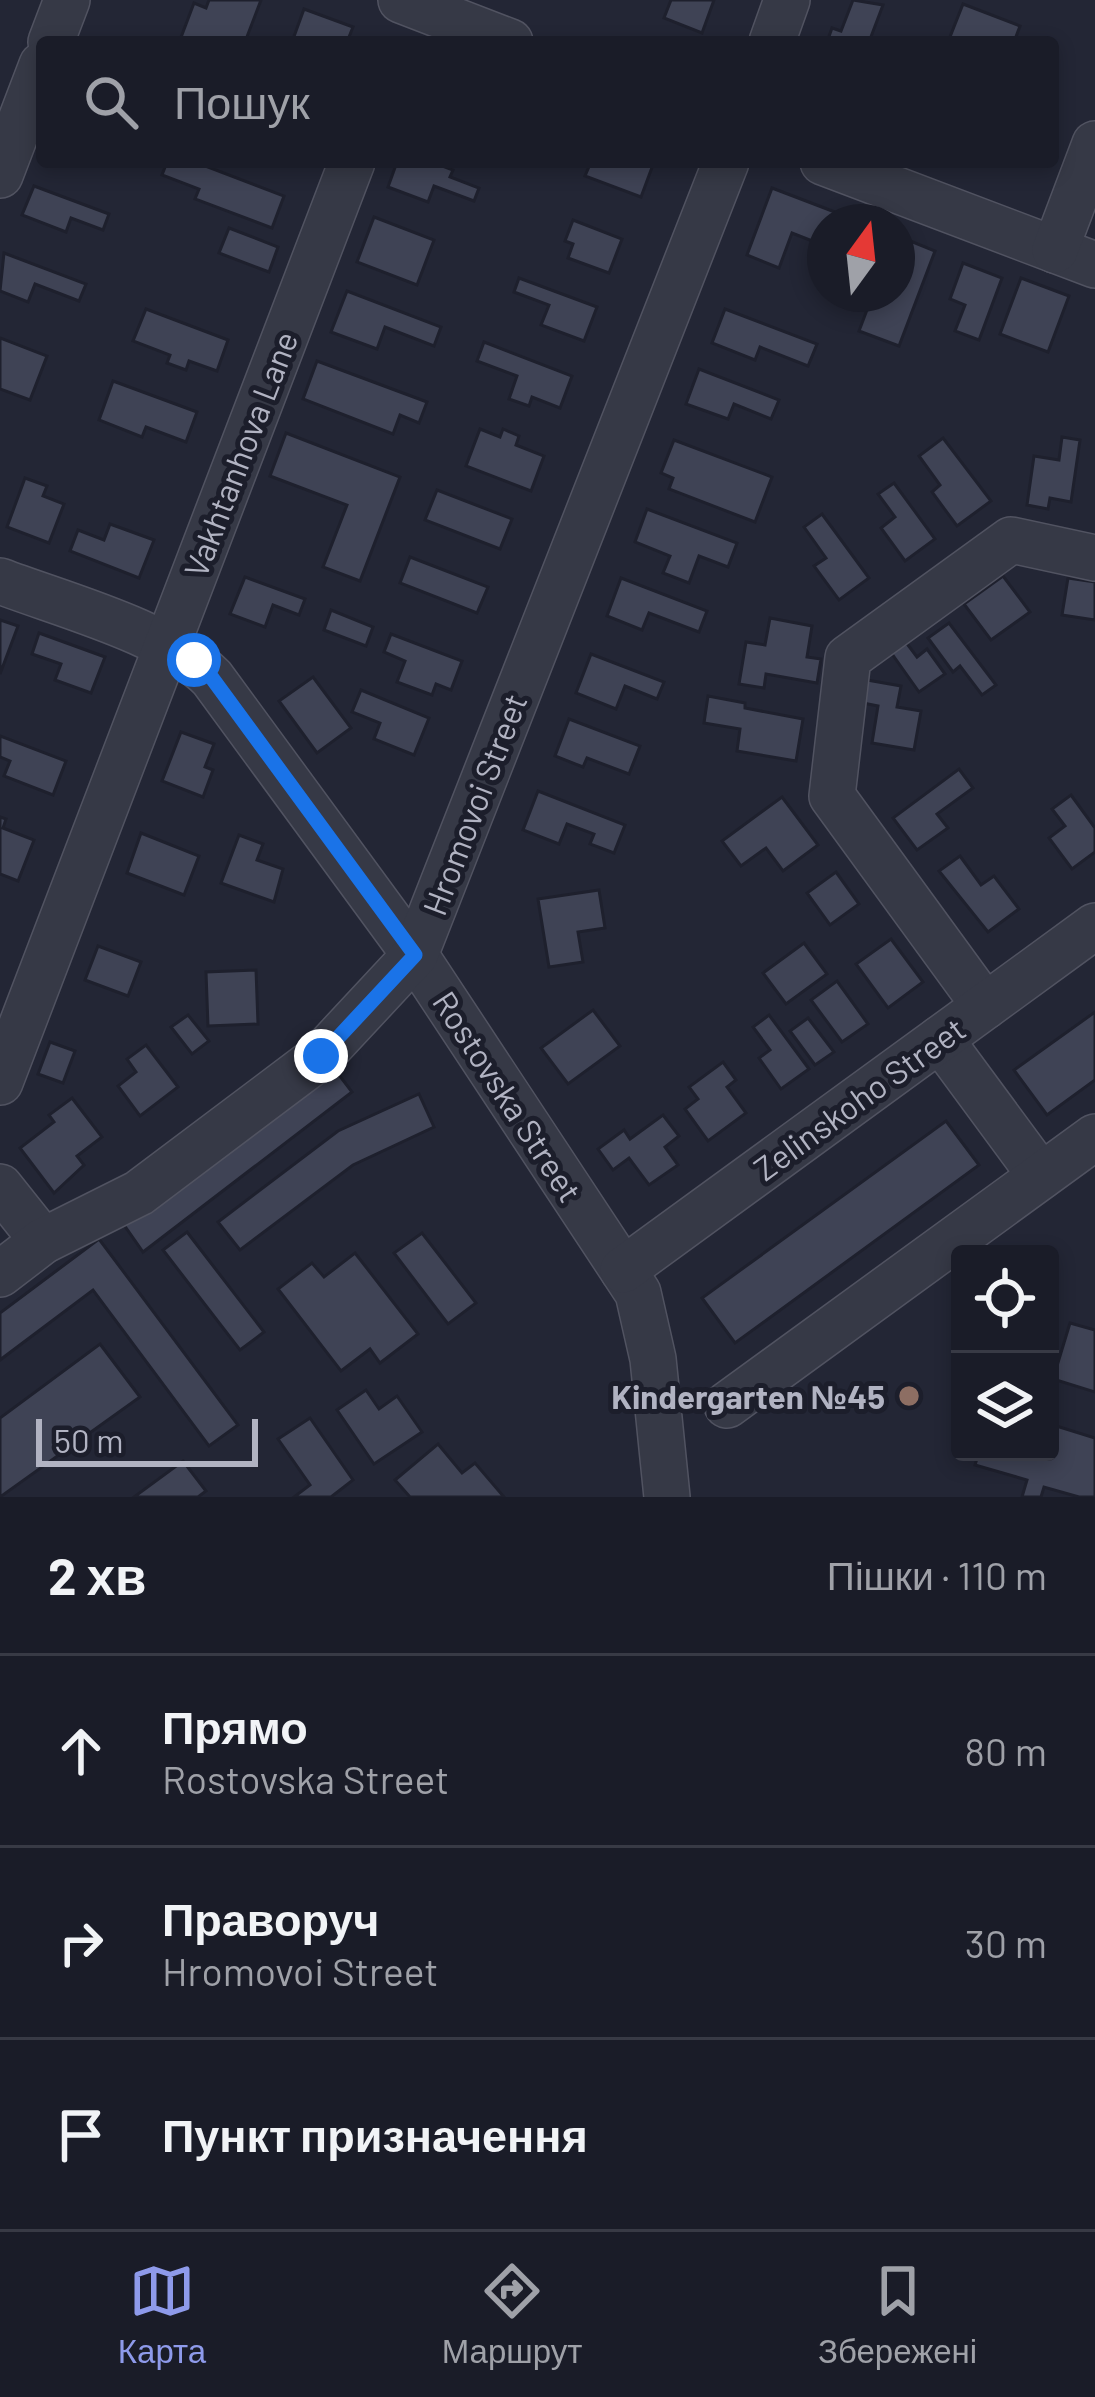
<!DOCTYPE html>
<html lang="uk">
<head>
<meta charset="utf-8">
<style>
	body { margin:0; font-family:Barlow,sans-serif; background:#232530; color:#f1f3f6 }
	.controls { position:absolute; right:36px; bottom:36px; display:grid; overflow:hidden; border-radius:12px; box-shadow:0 6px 18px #0003 }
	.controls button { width:108px; height:108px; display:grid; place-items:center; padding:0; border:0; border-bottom:3px solid #383a45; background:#1a1c28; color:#f1f3f6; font:60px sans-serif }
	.compass { position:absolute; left:807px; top:204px; width:108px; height:108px; border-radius:50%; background:#1a1c28; box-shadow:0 6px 18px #0003; rotate:15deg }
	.scale { position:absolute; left:36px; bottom:30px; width:222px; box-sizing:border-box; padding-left:12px; border:6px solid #b1b3c2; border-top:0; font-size:33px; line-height:42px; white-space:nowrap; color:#b1b3c2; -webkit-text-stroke:9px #1c1e2b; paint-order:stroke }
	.stop { position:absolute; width:36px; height:36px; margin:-27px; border:9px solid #1a73e8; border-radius:50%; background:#fff }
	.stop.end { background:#1a73e8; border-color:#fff; box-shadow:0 3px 12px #0008 }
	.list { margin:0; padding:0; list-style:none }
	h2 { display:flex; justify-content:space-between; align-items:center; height:156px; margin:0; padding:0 48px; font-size:51px }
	h2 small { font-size:39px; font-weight:400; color:#9fa1a8 }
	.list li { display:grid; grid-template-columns:78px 1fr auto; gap:36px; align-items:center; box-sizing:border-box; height:192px; padding:0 48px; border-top:3px solid #383a45 }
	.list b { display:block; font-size:45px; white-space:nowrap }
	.list p { margin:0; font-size:39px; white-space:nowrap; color:#9fa1a8 }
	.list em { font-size:39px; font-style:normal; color:#9fa1a8 }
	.icon { flex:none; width:66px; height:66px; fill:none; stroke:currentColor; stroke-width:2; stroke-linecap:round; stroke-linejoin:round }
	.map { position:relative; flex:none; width:1095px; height:1497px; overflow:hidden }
	.search { position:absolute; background:#1a1c28; box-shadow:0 6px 18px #0003; left:36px; right:36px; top:36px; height:132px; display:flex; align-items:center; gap:30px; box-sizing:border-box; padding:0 42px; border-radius:12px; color:#9fa1a8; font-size:45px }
	.sheet { height:732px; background:#1a1c28 }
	nav { display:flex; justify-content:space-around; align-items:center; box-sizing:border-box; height:168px; border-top:3px solid #383a45; background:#1a1c28; font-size:33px; color:#9fa1a8 }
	nav a { display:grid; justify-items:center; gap:6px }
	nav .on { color:#8e9aea }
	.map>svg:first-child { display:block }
	.building { fill:#3f4355; stroke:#1e202d; stroke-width:3 }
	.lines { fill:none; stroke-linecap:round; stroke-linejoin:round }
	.minor-casing { stroke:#515361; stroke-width:48 }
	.minor { stroke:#363946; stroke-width:45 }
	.route { stroke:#1a73e8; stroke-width:15 }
	.education-dot { fill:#8d6e63; stroke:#1c1e2b; stroke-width:4.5 }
	.labels { text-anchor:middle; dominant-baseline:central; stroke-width:10; stroke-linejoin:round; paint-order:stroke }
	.street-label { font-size:33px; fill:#b1b3c2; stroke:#1c1e2b }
	.poi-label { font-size:33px; font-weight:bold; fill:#b1b3c2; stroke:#1c1e2b; text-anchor:end }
</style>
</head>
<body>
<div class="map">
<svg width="1095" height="1497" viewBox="0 0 1095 1497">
	<rect width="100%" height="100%" fill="#232635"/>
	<g class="building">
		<polygon points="209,0 261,0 245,42 180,40 194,3 206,8"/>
		<polygon points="671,0 714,0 702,33 664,18"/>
		<polygon points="853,0 883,5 869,42 827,42 832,28 841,31"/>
		<polygon points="963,4 1020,26 1014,42 948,42"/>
		<polygon points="304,9 353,27 347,42 292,42"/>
		<polygon points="167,162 195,162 284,196 272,228 195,199 199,189 162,175"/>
		<polygon points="397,162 432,162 453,170 450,177 479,188 474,201 434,186 428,202 388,187"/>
		<polygon points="591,162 654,162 641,197 585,176"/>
		<polygon points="34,186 109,214 103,230 71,218 66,232 22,215"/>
		<polygon points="772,188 861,222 825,222 825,246 792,233 779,268 747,255"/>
		<polygon points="374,217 434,240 417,285 357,262"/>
		<polygon points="573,220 622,239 609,273 568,258 573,244 565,241"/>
		<polygon points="229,228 278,247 269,272 219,253"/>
		<polygon points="903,238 935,251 899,346 859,331 873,294 897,294 897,254"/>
		<polygon points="4,253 86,284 79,301 35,284 28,302 0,291"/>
		<polygon points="963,263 1002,278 979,340 955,331 965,305 950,299"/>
		<polygon points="519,278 597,307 584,341 541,325 549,305 514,292"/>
		<polygon points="1021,278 1069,296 1048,352 1000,334"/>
		<polygon points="347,291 441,327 434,346 385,327 377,349 331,332"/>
		<polygon points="146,309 228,340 217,371 189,361 186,370 167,363 170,355 133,341"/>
		<polygon points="725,309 817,344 808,366 760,347 755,360 712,343"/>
		<polygon points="0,338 47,356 30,400 0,389"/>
		<polygon points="484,342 572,376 560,408 532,397 529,406 509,399 517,376 477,361"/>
		<polygon points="317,361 427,402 419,423 400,415 393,434 303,399"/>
		<polygon points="699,369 779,400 771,419 734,404 728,419 686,404"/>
		<polygon points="113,381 197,412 186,442 146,427 142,437 99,420"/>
		<polygon points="480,429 500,437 503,429 519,436 516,445 544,456 531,491 466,466"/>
		<polygon points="286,433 400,477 360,581 323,567 347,505 270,476"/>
		<polygon points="1062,437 1080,440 1071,502 1050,498 1048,509 1027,505 1034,456 1059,460"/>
		<polygon points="943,438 991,501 957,526 932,492 940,485 919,456"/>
		<polygon points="674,440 772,477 755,522 669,489 673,478 661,473"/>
		<polygon points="25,478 47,486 43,496 64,504 49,543 7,527"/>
		<polygon points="894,483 935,539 905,561 881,528 895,517 878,494"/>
		<polygon points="437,490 512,519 500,549 425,520"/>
		<polygon points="647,509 737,543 728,567 699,556 689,583 663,573 670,556 635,542"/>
		<polygon points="822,514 869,578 839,600 814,566 826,558 804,527"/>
		<polygon points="110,524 154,540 139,578 70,551 78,530 104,540"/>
		<polygon points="410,557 488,587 477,613 400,583"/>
		<polygon points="1003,576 1030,612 991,640 964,604"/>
		<polygon points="245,577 305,599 299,615 273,605 265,627 230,614"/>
		<polygon points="621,578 707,611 699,632 649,613 642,630 607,616"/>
		<polygon points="1068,578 1095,582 1095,620 1062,615"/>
		<polygon points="331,610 373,627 366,646 324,630"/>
		<polygon points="770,618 812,626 807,657 821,659 817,683 766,674 764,688 739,684 746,642 765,645"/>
		<polygon points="0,620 18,626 0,674"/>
		<polygon points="949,623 996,685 982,695 960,666 953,672 928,638"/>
		<polygon points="39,633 105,657 91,693 55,680 61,664 32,654"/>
		<polygon points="899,633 917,657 927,649 945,674 919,692 885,644"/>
		<polygon points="391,634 462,661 451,690 436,684 432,695 397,682 405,661 384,652"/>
		<polygon points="591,654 664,682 657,699 625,686 616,709 576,693"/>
		<polygon points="313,677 351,728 317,753 279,701"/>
		<polygon points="867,680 901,686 897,707 921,711 914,750 872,743 878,706 863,703"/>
		<polygon points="361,690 429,718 414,755 374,739 380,723 352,712"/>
		<polygon points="708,696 745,703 745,708 803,719 796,761 737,751 740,729 704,723"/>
		<polygon points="569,719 640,746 629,774 587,758 583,767 555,756"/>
		<polygon points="181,732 214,744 205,767 213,770 203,797 162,781"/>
		<polygon points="0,736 66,761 53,795 4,776 10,761 0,757"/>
		<polygon points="959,769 973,788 937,814 948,828 917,850 893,818"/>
		<polygon points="538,791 625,825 614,853 590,844 594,834 567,824 559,844 523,830"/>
		<polygon points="1071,795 1095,828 1095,852 1072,869 1049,838 1065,826 1052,809"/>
		<polygon points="782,797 818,845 783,871 766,848 741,866 722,841"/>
		<polygon points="0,817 6,819 3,828 34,840 18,881 0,874"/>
		<polygon points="141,833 199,856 184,895 127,873"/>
		<polygon points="239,835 263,844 257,860 283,869 274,902 221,883"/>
		<polygon points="960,856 981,885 994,876 1019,909 988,932 939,871"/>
		<polygon points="836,872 859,904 830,925 807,893"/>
		<polygon points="599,890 605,928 578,932 583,962 549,967 538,899"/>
		<polygon points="891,939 923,982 888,1008 856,964"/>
		<polygon points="804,943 827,974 786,1004 763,973"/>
		<polygon points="98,946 141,962 128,996 85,980"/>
		<polygon points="256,970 258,1024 208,1026 206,972"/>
		<polygon points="837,981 868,1024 842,1042 811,1000"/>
		<polygon points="593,1010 620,1046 568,1084 541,1048"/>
		<polygon points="1095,1012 1095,1080 1047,1115 1014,1070"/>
		<polygon points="188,1015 209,1041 192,1054 171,1027"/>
		<polygon points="769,1015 809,1069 781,1089 759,1058 770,1050 753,1027"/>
		<polygon points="808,1018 834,1052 815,1065 790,1031"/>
		<polygon points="50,1042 75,1051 63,1083 38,1074"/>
		<polygon points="146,1045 178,1087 140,1116 118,1086 136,1072 127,1059"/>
		<polygon points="723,1062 736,1080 727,1087 746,1113 708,1141 685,1109 698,1099 689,1087"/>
		<polygon points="330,1063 352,1092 143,1252 122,1222"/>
		<polygon points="419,1094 434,1127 353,1165 240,1250 218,1222 338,1131"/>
		<polygon points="72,1098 102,1137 77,1156 84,1165 54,1193 20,1148 54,1122 49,1115"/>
		<polygon points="663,1115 679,1136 665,1147 678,1165 649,1185 629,1158 613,1170 598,1149 624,1130 630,1139"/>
		<polygon points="946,1121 979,1165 735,1343 702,1298"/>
		<polygon points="187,1232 264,1332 240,1350 163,1250"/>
		<polygon points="422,1233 476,1303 448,1324 394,1253"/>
		<polygon points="99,1239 238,1425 209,1446 93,1290 0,1360 0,1313"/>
		<polygon points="355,1253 418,1334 380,1363 370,1349 341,1371 278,1289 312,1263 324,1277"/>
		<polygon points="1070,1323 1095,1330 1095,1392 1053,1379"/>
		<polygon points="100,1344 140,1397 0,1497 0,1418"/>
		<polygon points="366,1390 379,1409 397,1396 422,1432 374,1464 337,1410"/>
		<polygon points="310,1418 353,1480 331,1497 294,1497 310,1485 278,1439"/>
		<polygon points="1050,1424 1095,1438 1095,1497 1079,1497 1044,1487 1041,1497 1022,1497 1027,1480 975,1465 979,1452 1050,1452"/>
		<polygon points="438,1444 462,1473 475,1463 504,1497 410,1497 395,1480"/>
		<polygon points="183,1461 206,1491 198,1497 134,1497"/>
	</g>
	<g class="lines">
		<defs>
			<g id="minor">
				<polyline points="401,0 510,42"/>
				<polyline points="51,42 67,0"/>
				<polyline points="772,42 787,0"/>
				<polyline points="823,162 1095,265"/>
				<polyline points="0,175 42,65"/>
				<polyline points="1055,250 1095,144"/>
				<path d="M0 581C63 605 166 632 212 678L415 955 638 1293 653 1359 667 1497"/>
				<polyline points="985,1006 832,796 848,658 1011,540 1095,558"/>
				<polyline points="940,1039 1041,1176"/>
				<polyline points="0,1082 352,162"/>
				<polyline points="0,1187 43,1241"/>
				<polyline points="623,1270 1095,926"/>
				<polyline points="0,1274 43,1241 139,1193 321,1056 415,955 726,162"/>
				<polyline points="727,1405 1095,1137"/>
			</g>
		</defs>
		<use href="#minor" class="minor-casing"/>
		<use href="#minor" class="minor"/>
	</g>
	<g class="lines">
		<polyline class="route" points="194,660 212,678 415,955 321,1056"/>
	</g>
	<circle class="education-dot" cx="909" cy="1396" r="12"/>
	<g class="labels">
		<g class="street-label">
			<text transform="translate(240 454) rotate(-69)">Vakhtanhova Lane</text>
			<text transform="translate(474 804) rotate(-69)">Hromovoi Street</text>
			<text transform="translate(508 1096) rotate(57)">Rostovska Street</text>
			<text transform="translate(859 1098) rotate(-36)">Zelinskoho Street</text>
		</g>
		<g class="poi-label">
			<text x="885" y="1396">Kindergarten №45</text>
		</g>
	</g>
</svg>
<div class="controls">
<button><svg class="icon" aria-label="locate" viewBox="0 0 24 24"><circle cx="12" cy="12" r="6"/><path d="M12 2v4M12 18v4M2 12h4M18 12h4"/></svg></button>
<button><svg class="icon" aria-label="layers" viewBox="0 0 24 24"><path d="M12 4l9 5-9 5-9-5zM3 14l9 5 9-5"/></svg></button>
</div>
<svg class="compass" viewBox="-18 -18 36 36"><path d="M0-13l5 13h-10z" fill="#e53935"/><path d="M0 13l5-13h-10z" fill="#9fa1a8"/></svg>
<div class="scale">50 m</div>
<div class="stop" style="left:194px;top:660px"></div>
<div class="stop end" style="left:321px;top:1056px"></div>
<div class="search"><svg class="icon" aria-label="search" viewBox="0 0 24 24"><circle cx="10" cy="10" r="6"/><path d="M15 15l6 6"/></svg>Пошук</div>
</div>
<section class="sheet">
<h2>2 хв<small>Пішки · 110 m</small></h2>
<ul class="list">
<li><svg class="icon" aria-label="ahead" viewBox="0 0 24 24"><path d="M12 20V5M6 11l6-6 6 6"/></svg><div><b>Прямо</b><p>Rostovska Street</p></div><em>80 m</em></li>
<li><svg class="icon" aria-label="right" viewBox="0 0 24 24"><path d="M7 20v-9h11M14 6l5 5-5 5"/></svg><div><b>Праворуч</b><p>Hromovoi Street</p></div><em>30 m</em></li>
<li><svg class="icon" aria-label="arrive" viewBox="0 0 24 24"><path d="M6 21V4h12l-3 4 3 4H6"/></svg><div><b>Пункт призначення</b></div></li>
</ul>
</section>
<nav>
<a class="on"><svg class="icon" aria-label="map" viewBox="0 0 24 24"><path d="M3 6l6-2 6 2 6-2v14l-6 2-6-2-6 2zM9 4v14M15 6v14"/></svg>Карта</a>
<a><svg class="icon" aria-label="directions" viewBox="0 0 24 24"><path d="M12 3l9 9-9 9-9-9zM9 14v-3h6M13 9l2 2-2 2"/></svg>Маршрут</a>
<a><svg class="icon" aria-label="saved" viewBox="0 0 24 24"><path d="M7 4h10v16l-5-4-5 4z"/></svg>Збережені</a>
</nav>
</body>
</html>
